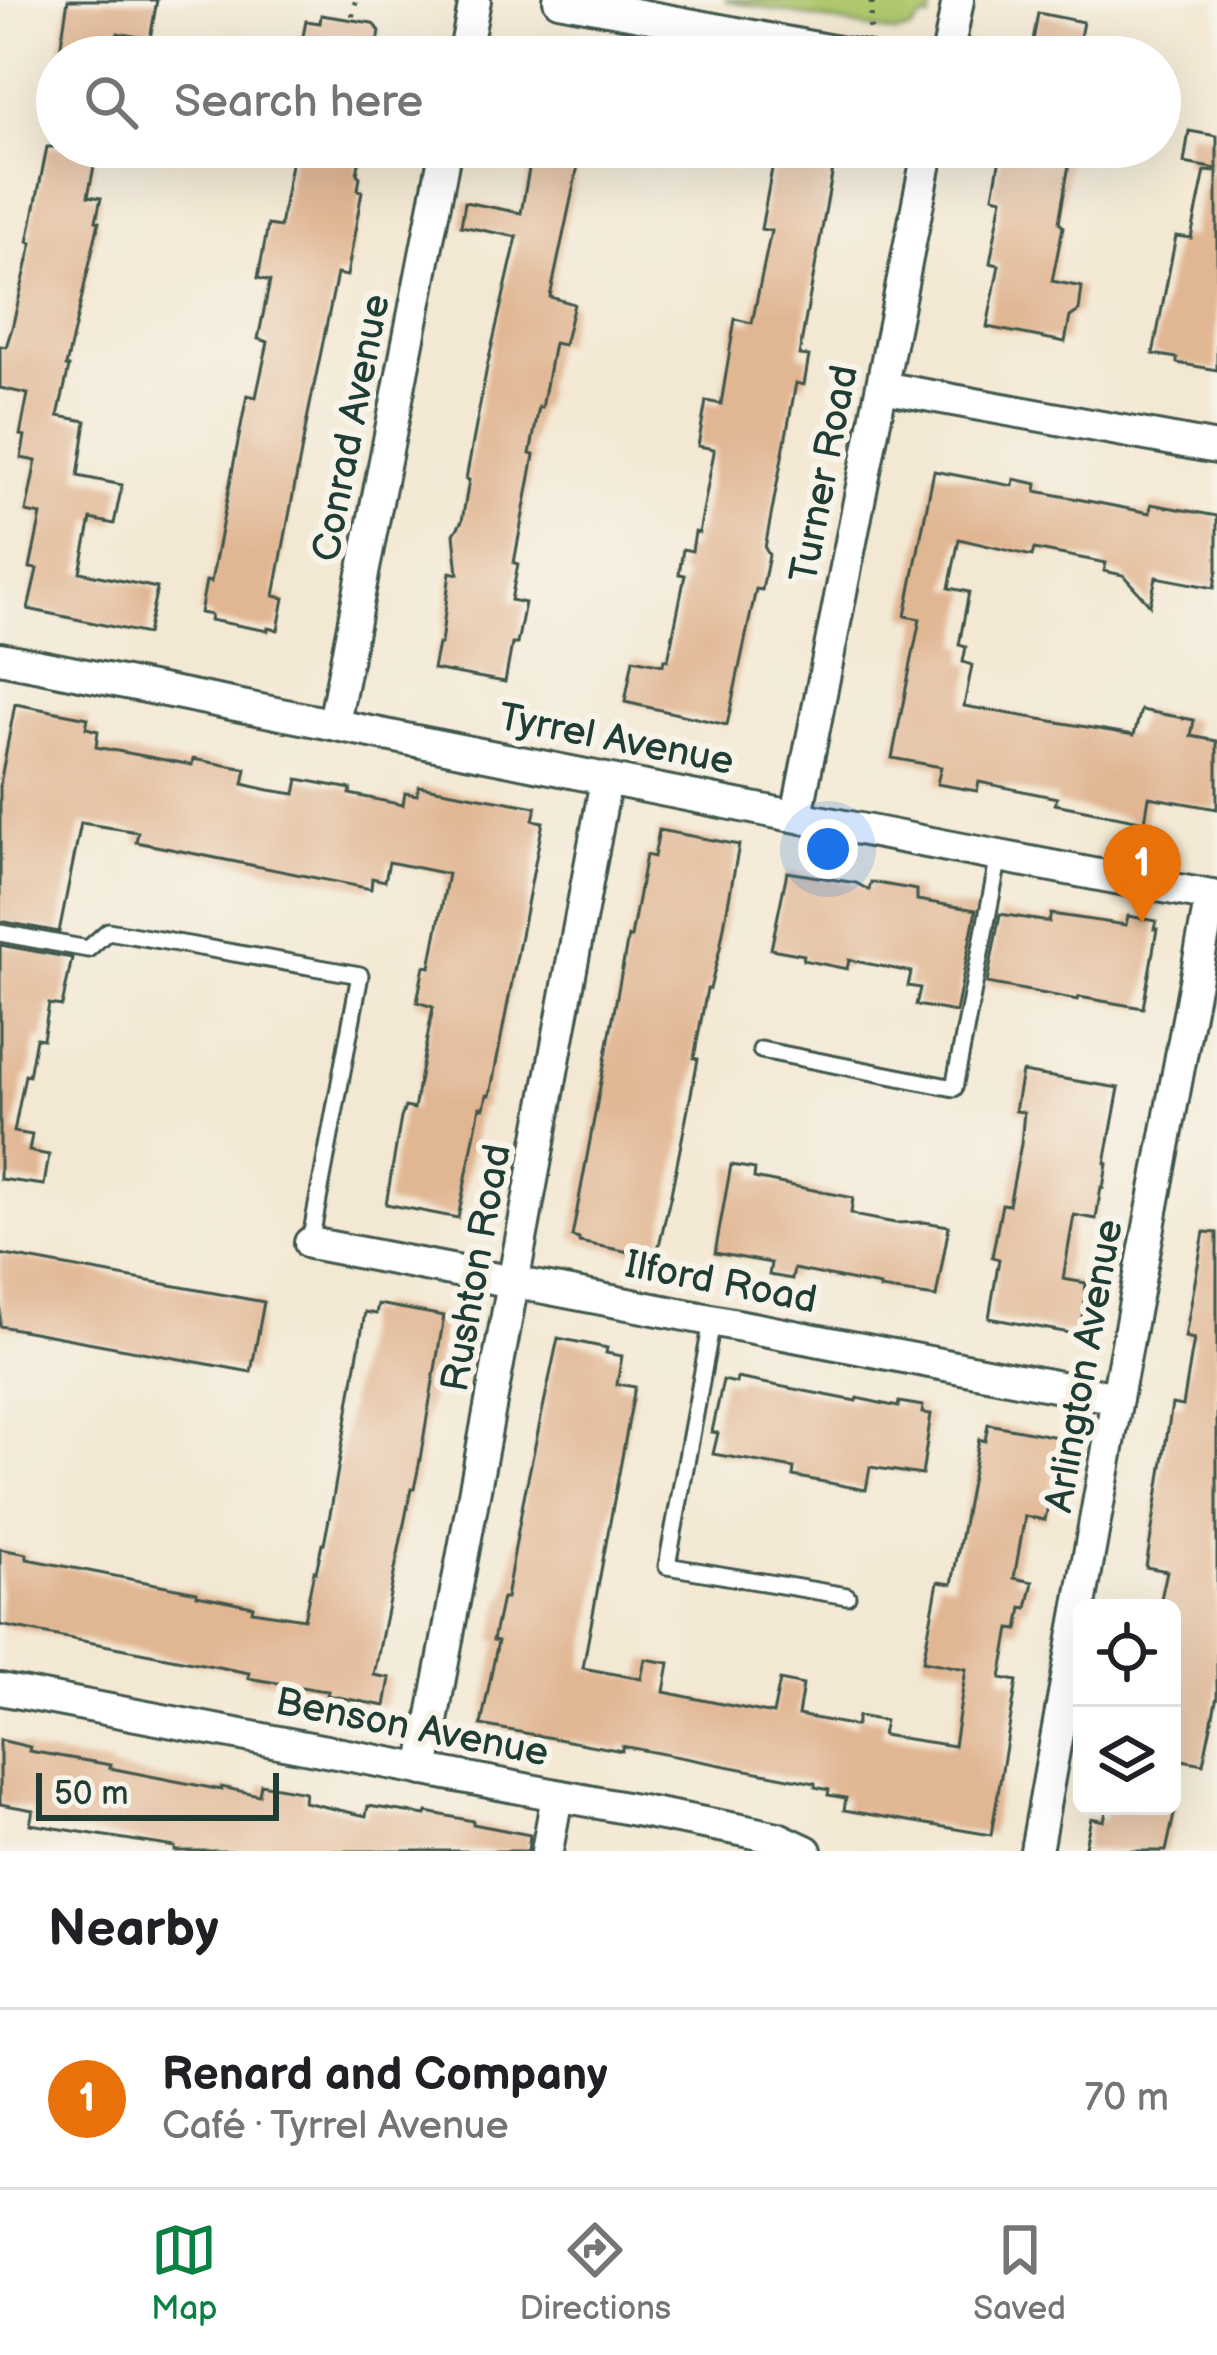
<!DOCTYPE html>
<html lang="en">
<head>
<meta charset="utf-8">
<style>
	body { margin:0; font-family:"Balsamiq Sans",sans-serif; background:#f2f2f2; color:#202124 }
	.controls { position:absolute; right:36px; bottom:36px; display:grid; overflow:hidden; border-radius:18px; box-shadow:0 12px 48px #0002 }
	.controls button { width:108px; height:108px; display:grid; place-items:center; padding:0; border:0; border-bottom:3px solid #e0e0e0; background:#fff; color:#202124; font:60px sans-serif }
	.scale { position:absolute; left:36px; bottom:30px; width:243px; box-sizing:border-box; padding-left:12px; border:6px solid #1f3d34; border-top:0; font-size:33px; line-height:42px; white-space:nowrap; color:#1f3d34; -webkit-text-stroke:9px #f7f3e8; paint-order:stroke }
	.you { position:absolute; left:828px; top:849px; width:42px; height:42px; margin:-30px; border:9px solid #fff; border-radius:50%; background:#1a73e8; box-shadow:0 0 0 18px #1a73e833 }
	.badge { display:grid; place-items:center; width:78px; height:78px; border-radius:50%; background:#0b8043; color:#fff; font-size:39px; font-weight:700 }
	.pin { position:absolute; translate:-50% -99px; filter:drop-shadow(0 3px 6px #0008) }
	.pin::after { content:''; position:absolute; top:63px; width:42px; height:36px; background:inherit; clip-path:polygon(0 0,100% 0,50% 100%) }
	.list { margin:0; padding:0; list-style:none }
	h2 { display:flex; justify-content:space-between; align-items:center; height:156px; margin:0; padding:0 48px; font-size:51px }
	h2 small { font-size:39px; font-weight:400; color:#757577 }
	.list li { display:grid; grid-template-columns:78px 1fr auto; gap:36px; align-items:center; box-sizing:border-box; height:180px; padding:0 48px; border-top:3px solid #e0e0e0 }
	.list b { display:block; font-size:45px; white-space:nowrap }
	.list p { margin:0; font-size:39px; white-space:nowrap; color:#757577 }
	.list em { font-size:39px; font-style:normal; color:#757577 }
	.icon { flex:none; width:66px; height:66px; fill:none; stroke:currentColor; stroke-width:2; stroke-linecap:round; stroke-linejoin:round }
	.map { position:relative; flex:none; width:1217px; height:1851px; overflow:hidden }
	.search { position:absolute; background:#fff; box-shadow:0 12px 48px #0002; left:36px; right:36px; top:36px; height:132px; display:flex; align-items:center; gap:30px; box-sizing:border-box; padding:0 42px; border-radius:66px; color:#757577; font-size:45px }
	.sheet { height:336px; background:#fff }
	nav { display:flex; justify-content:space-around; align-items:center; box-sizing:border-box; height:168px; border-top:3px solid #e0e0e0; background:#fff; font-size:33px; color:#757577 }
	nav a { display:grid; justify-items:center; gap:6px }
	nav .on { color:#0b8043 }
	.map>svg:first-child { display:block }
	.green { fill:#afc76d; stroke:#678250; stroke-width:3 }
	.building { fill:#e1b693 }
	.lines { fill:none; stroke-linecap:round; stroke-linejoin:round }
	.service-casing { stroke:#3f574c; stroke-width:21 }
	.minor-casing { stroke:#3f574c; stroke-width:36 }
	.path { stroke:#3f574c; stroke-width:6; stroke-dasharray:3 9; stroke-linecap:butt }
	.service { stroke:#fff; stroke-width:15 }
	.minor { stroke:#fff; stroke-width:30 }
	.labels { text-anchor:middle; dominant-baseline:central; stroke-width:12; stroke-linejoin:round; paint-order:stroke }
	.street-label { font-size:39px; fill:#1f3d34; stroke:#f7f3e8 }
</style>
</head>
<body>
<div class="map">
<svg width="1217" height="1851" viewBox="0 0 1217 1851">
	<rect width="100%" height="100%" fill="#f7f3e8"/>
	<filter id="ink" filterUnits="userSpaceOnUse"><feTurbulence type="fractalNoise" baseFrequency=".00833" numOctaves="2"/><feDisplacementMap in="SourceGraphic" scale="24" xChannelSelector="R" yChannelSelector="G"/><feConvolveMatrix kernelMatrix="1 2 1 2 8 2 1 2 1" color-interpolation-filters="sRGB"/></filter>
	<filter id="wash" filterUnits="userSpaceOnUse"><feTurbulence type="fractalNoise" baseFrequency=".004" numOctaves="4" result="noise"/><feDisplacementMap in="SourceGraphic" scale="48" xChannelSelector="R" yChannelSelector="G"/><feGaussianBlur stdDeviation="2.7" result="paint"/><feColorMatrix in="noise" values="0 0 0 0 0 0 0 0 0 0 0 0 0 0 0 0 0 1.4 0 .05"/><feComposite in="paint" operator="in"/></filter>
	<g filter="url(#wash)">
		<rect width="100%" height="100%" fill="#f3e8d3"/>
		<polygon class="green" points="724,0 933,0 930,19 923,18 911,30 894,33"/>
		<g id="blocks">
			<g class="building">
				<polygon points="68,0 157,0 150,39 118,33 114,57 59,57"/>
				<polygon points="1038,13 1083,22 1076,57 1030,57"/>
				<polygon points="321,15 372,23 380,31 376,57 299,57 306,21 320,23"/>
				<polygon points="1189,131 1217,136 1217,169 1184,163"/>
				<polygon points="47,147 98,147 88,196 101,198 96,221 99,222 66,366 69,367 58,416 86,421 78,476 122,485 114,524 91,519 80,572 157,588 147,634 28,609 37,569 30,568 41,515 26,512 36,461 21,458 25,436 20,435 28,394 0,388 0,346 6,347 12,328 32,243 28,242"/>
				<polygon points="294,147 362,147 357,174 360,177 358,190 362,191 347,276 337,274 308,415 274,596 284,598 278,630 268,628 268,631 210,620 211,615 200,613 206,581 211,582 247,395 256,397 268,342 258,339 270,281 258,278 268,225 280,227"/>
				<polygon points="533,147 582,147 550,297 574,304 564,345 554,343 542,408 539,407 530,454 534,455 514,563 518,564 511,600 525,603 517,644 512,644 505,682 433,669 438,644 441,644 450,572 458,574 454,534 462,521 469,480 466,479 487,367 517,237 461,226 465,202 521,213"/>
				<polygon points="776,147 837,147 799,355 809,356 804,385 796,383 765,548 769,555 762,590 756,589 727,725 625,702 633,659 663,665 664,659 668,660 685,575 679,574 683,549 692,551 695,532 699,533 714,452 714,449 698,446 706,401 721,404 735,319 752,323 771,231 761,229"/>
				<polygon points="1002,147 1039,147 1071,153 1059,222 1063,227 1052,281 1082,287 1079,311 1070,317 1065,342 987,327 999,265 990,263 1002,198 993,196"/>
				<polygon points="1205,171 1217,172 1217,370 1177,363 1177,358 1153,354 1176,236 1191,238"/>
				<polygon points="934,471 1013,486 1014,479 1037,484 1036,491 1150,513 1151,504 1217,516 1217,570 1214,588 1156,577 1150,605 1123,575 1104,571 1106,563 1034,549 1032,556 959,539 949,588 969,592 959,645 966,647 963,662 972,665 964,706 1134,735 1141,710 1194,720 1191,736 1217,741 1217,809 1149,797 1145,822 1055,804 1057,798 979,782 977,791 937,784 941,767 892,758 920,619 905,616"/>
				<polygon points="15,704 88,718 86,728 98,731 96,747 192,765 193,759 246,769 243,784 269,790 295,794 298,779 351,789 350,794 403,805 405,793 417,795 419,786 536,807 533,820 543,822 490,1095 487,1095 484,1108 480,1107 458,1218 386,1204 401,1118 405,1107 414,1109 433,1007 417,1002 424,966 430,967 448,874 389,862 385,881 372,878 371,889 136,842 138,832 81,823 59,932 0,921 0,784"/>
				<polygon points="659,830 739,845 720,948 710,989 707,989 694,1058 698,1059 671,1194 658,1250 646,1247 645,1255 579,1242 579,1239 572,1237 628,937 631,937 646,855 654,857"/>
				<polygon points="787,872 856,883 869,890 871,882 917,890 917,900 976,910 956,1012 916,1005 920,988 908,986 911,972 849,960 847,969 803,960 804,955 771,949"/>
				<polygon points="1000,914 1049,922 1051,914 1126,925 1128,916 1156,921 1154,929 1157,929 1143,1008 1079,997 1078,1000 987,983"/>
				<polygon points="0,945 72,958 62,1006 49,1004 43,1039 36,1038 29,1076 25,1075 14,1132 32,1135 29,1151 49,1155 44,1185 0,1179"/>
				<polygon points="1022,1072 1119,1088 1105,1163 1107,1164 1103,1188 1101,1187 1096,1219 1074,1215 1063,1279 1086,1283 1080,1335 989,1318 999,1259 992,1257 1002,1204 1009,1205 1021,1144 1024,1112 1015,1111"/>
				<polygon points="731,1165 755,1169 754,1178 853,1198 851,1213 858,1216 895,1223 924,1222 949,1226 936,1297 880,1289 880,1286 794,1269 792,1279 769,1275 771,1263 715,1253"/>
				<polygon points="1204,1232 1217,1233 1217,1696 1203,1764 1172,1758 1172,1608 1159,1608 1167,1571 1146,1567 1172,1404 1183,1406 1188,1375 1194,1339 1185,1337"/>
				<polygon points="0,1254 264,1302 251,1372 0,1326"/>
				<polygon points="378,1304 444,1316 419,1465 414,1489 411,1489 374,1675 390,1678 385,1706 327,1695 328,1691 319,1690 248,1678 249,1673 0,1625 0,1549 27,1554 27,1559 197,1592 197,1595 253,1606 252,1611 304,1619 314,1571 316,1572 322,1544 324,1544 332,1504 365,1312 376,1314"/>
				<polygon points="558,1338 607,1348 606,1353 622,1356 617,1384 635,1387 583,1668 641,1679 645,1659 669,1663 664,1692 717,1703 773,1714 780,1680 803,1685 798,1715 856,1726 858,1716 885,1721 882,1735 954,1746 966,1669 923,1661 938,1582 952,1584 979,1439 985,1441 988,1424 1062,1438 1045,1520 1025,1516 1014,1578 1033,1582 1027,1608 1022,1607 1018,1630 1010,1629 1001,1678 1017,1681 991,1835 844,1810 846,1798 828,1795 829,1790 815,1787 815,1783 622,1746 622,1751 481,1725 498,1641 493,1640 502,1598 506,1598 524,1497"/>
				<polygon points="737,1378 856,1401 857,1398 898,1407 899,1402 923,1406 922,1413 931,1414 922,1475 870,1467 866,1490 793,1476 794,1468 713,1454 718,1433 712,1432 723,1380 736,1383"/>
				<polygon points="0,1740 30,1747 29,1751 111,1765 110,1768 221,1790 221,1787 259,1795 261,1784 305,1792 304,1802 366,1816 368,1806 426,1815 427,1812 473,1821 473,1824 530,1835 528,1851 175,1851 175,1847 30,1824 33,1810 0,1804"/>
				<polygon points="1107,1806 1176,1806 1166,1851 1084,1851 1091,1818 1104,1821"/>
			</g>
		</g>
	</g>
	<g filter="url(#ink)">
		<use href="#blocks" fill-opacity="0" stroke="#3f574c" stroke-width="3"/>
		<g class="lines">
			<defs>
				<g id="service">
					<polyline points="0,933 88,949 108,931 360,975 310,1243"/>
					<polyline points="761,1050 954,1088 999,856"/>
					<polyline points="712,1322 667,1566 847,1596"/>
				</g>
				<g id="minor">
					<polyline points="559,0 865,57"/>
					<polyline points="464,57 475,0"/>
					<polyline points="947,57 958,0"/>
					<polyline points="882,387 1217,448"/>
					<path d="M0 658C405 738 810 822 1217 897"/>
					<polyline points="334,723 446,147"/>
					<polyline points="797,815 929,147"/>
					<polyline points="310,1243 1117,1398"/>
					<polyline points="0,1689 746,1831 778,1838 806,1851"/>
					<polyline points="423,1770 606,780"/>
					<polyline points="547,1851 557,1796"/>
					<polyline points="1036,1851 1117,1398 1211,896"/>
				</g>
			</defs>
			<use href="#service" class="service-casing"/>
			<use href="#minor" class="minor-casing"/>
			<g class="path">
				<polyline points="352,16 356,0"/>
				<polyline points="870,29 872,0"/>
			</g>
			<use href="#service" class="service"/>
			<use href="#minor" class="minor"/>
		</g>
	</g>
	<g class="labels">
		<g class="street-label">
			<text transform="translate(352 428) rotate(-79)">Conrad Avenue</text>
			<text transform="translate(825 474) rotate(-79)">Turner Road</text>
			<text transform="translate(616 740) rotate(11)">Tyrrel Avenue</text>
			<text transform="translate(477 1268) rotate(-80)">Rushton Road</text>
			<text transform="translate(721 1283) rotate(11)">Ilford Road</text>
			<text transform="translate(1085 1366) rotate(-80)">Arlington Avenue</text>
			<text transform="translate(412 1728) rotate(11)">Benson Avenue</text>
		</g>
	</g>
</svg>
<div class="controls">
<button><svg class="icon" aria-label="locate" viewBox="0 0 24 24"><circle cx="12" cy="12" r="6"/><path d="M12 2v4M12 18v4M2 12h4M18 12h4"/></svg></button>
<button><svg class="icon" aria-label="layers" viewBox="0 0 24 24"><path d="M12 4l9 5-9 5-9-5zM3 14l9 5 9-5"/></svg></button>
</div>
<div class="scale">50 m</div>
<div class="you"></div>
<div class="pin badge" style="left:1142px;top:923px;background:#e8710a">1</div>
<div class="search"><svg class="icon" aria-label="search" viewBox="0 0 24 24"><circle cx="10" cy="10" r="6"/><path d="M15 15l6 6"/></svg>Search here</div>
</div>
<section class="sheet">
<h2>Nearby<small></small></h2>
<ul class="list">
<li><span class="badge" style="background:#e8710a">1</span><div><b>Renard and Company</b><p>Café · Tyrrel Avenue</p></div><em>70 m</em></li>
</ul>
</section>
<nav>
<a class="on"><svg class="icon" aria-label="map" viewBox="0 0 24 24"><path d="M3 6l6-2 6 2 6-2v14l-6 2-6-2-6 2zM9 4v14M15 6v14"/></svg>Map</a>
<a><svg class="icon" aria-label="directions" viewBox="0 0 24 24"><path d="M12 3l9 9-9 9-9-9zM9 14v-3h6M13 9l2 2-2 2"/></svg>Directions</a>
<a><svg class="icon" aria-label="saved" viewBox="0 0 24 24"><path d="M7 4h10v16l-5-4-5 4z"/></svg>Saved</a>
</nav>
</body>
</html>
